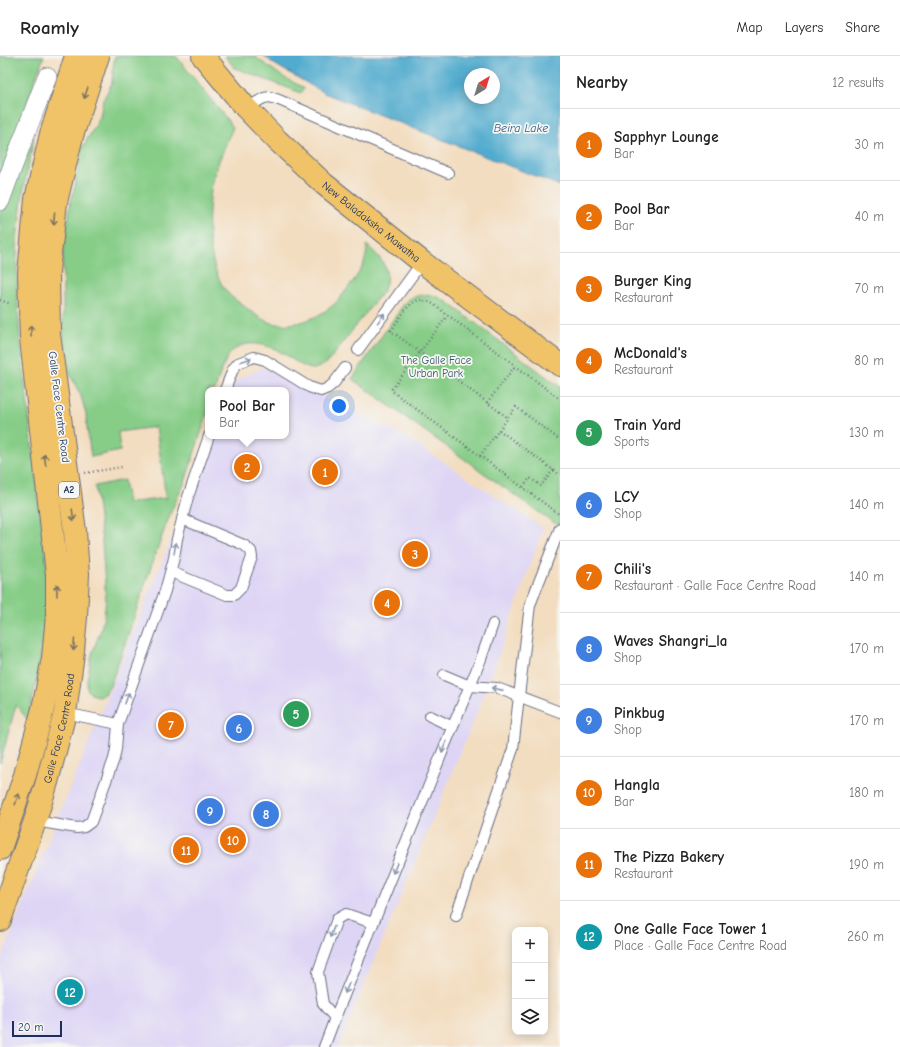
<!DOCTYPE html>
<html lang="en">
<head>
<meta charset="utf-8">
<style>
	body { margin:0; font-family:"Comic Neue",sans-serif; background:#f6f6f6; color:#222 }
	.controls { position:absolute; right:12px; bottom:12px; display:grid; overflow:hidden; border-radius:8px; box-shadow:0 2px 10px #0003 }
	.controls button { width:36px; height:36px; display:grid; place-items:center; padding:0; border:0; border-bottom:1px solid #e0e0e0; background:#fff; color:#222; font:20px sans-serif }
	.compass { position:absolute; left:464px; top:12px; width:36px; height:36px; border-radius:50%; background:#fff; box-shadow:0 2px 10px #0003; rotate:38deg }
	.scale { position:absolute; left:12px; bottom:10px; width:50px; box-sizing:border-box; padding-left:4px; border:2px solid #1b2f5e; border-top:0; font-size:11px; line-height:14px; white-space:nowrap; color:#1b2f5e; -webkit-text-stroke:3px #f6f6f2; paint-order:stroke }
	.you { position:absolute; left:339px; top:350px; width:14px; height:14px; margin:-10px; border:3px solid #fff; border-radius:50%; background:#1a73e8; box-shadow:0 0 0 6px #1a73e833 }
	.badge { display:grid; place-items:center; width:26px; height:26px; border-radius:50%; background:#b5179e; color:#fff; font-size:13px; font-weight:700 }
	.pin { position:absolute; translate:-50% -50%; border:2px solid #fff; box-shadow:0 1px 4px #0006 }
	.popup { position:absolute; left:205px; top:331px; width:84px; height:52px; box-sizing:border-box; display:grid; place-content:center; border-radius:8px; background:#fff; filter:drop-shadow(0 1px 3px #0005); font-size:13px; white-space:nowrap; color:#767676 }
	.popup b { font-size:15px; color:#222 }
	.popup::after { content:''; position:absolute; left:50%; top:100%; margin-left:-8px; border:8px solid transparent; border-top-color:#fff }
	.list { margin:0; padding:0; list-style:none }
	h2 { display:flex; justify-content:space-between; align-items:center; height:52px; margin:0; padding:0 16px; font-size:17px }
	h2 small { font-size:13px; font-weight:400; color:#767676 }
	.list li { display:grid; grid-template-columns:26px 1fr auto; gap:12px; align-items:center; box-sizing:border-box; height:72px; padding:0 16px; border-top:1px solid #e0e0e0 }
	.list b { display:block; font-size:15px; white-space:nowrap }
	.list p { margin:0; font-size:13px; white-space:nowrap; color:#767676 }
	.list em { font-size:13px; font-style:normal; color:#767676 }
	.icon { flex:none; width:22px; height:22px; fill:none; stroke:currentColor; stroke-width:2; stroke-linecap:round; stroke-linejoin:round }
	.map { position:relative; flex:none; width:560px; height:991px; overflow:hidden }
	header { display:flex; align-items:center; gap:24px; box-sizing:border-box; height:56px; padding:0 20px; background:#fff; border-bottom:1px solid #e0e0e0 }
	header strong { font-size:19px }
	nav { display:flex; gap:22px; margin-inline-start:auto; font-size:14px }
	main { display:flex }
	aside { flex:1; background:#fff }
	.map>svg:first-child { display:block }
	.built { fill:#ded5f5 }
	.green { fill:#87cd88; stroke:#517e73 }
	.water { fill:#51abce; stroke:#366d96; fill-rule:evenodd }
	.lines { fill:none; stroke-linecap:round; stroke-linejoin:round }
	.lane-casing { stroke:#676c80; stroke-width:12 }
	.street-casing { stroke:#676c80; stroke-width:20 }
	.primary-casing { stroke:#676c80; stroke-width:24 }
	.highway-casing { stroke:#676c80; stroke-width:24 }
	.path { stroke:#676c80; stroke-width:2.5; stroke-dasharray:1 3; stroke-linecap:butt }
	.lane { stroke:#fff; stroke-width:10 }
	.street { stroke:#fff; stroke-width:19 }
	.primary { stroke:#f1c369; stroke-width:22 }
	.highway { stroke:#f1c369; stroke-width:22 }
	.oneway { stroke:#7b7263 }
	.oneway2 { stroke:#8d97ae }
	.labels { text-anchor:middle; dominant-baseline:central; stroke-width:3.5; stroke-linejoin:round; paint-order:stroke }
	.shield { fill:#f6f6f2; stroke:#5d6b8a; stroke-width:1 }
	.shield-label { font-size:10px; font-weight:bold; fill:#1b2f5e }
	.street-label { font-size:11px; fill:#1b2f5e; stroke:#f6f6f2 }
	.park-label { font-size:11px; fill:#365668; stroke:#f6f6f2 }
	.water-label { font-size:12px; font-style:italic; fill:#2e5a85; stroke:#f6f6f2 }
</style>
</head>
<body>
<header>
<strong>Roamly</strong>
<nav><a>Map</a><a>Layers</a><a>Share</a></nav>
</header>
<main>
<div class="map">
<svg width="560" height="991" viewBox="0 0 560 991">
	<rect width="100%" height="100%" fill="#f6f6f2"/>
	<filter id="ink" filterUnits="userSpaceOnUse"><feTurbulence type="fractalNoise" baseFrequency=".025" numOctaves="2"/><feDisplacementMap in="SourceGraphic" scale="8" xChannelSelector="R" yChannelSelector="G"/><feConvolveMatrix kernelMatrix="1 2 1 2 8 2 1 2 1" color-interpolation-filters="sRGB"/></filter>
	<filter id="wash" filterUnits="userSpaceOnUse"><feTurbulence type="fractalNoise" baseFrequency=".012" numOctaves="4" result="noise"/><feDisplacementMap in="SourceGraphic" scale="16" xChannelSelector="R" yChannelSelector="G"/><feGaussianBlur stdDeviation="0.9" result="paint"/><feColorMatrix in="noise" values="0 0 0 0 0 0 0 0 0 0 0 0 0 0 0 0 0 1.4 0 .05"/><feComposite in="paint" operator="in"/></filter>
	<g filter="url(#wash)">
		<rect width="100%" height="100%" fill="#f3ddc0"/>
		<polygon class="built" points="263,311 404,380 543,472 484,640 338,991 3,991 0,990 0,905 213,380 286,380 286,334 232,334 236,325"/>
		<g class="green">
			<polygon points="0,0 44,0 16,76 34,83 24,130 17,181 17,234 20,283 47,514 46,564 38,617 28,664 16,649 0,707"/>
			<path d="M115 0H176L233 71C227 86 220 101 215 116 209 134 207 170 210 189 212 203 217 226 228 237 232 242 239 246 244 250 250 255 265 266 272 267 293 272 316 263 332 250 338 246 343 238 348 232 359 217 367 208 367 189 381 202 393 214 383 235L327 307C323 309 317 313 313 313 303 312 294 304 286 299 264 286 236 279 224 308 220 316 218 325 215 334H208V355L185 426 172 453 155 499 127 582 110 630 105 638 99 640 91 638 87 633V623L92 598 101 573 104 560 106 544 102 486 95 430 124 424 128 447 166 442 156 371 118 376 120 395 91 401 87 372 86 358 81 340 71 320 65 298 63 270V200L70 149 75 130 82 92 97 67 100 61 103 44 112 27 113 11Z"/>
			<polygon points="225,0 254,0 283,21 304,32 301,37 235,12"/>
			<polygon points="422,239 435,240 446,245 560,331 560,469 551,465 352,323 406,245 413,241"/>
		</g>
		<path class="water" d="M264 0H560V130L324 37 274 8ZM470 18H494V42H470Z"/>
	</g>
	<g filter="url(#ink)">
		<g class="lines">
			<defs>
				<g id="lane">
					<polyline points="246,52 264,42 270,41 279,44 448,117"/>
					<polyline points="358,294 422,206"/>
					<polyline points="225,334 233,313 238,307 254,301 265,304 309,331 321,335 328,332 334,327 345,312"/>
					<polyline points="171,516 227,539 234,539 241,532 252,501 251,495 244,489 182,463"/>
					<polyline points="444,619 470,630 497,632 560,656"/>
					<polyline points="65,657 118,668 165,535 174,502 177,483 188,441 209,380"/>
					<polyline points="430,660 453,671"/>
					<polyline points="35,765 77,772 84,771 91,766 114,703 116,693 118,668"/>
					<polyline points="456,860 513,693 519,640 530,549 560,472"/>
					<polyline points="335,962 323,948 318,916 337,863 346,858 373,867"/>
					<polyline points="324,991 335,962 448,682 481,603 493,568"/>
				</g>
				<polyline id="street" points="0,145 12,112 47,21"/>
				<g id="primary">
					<path id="s1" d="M203 0 246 52 277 84 324 128 422 206 560 309"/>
				</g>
				<g id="highway">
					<polyline points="0,793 25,719 43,653 53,602 57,559 57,518 31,283 29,217 36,143 51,78 76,0"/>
					<path id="s2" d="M0 864 35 765 47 726 65 657 72 605 76 561 78 518 75 475 49 278 48 215 56 146 72 80 98 0"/>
				</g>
			</defs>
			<use href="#lane" class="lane-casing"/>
			<use href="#street" class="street-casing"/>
			<use href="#primary" class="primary-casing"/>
			<use href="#highway" class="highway-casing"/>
			<g class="path">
				<polyline points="0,244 11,248"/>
				<polyline points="448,259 392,333 392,335 560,459"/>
				<polyline points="390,274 508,362"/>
				<path d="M391 275C396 268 406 250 414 246 420 242 427 245 433 248L560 343"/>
				<polyline points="487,347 515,310"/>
				<polyline points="499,374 560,419"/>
				<polyline points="480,400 516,351 560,384"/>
				<polyline points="85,417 122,411"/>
				<polyline points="523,431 530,422 541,430 553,414"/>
			</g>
			<use href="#lane" class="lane"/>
			<use href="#street" class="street"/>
			<use href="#primary" class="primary"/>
			<use href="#highway" class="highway"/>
		</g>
		<defs><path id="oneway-shaft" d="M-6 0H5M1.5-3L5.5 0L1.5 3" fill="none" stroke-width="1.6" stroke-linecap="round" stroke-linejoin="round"/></defs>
		<g class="oneway">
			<use href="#oneway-shaft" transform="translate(86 37) rotate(108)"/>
			<use href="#oneway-shaft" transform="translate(54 163) rotate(96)"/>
			<use href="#oneway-shaft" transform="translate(31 275) rotate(-92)"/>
			<use href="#oneway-shaft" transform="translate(45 404) rotate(-97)"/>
			<use href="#oneway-shaft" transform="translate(73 459) rotate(82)"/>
			<use href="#oneway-shaft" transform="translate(57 534) rotate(-89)"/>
			<use href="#oneway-shaft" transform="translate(74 589) rotate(95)"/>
			<use href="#oneway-shaft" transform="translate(17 743) rotate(-72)"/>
		</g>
		<g class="oneway2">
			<use href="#oneway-shaft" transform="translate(381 262) rotate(-54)"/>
			<use href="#oneway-shaft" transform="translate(246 304) rotate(-18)"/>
			<use href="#oneway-shaft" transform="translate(175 492) rotate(-81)"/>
			<use href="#oneway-shaft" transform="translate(497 633) rotate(-167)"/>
			<use href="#oneway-shaft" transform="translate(127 642) rotate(-70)"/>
			<use href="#oneway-shaft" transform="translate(444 691) rotate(112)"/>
			<use href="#oneway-shaft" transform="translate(395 812) rotate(112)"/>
			<use href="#oneway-shaft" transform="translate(332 876) rotate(110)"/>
			<use href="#oneway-shaft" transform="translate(347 932) rotate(112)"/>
		</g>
	</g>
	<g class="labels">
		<rect class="shield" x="59" y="426" width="20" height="16" rx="3"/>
		<g class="shield-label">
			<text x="69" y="434">A2</text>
		</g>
		<g class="street-label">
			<text stroke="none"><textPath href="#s1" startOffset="237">New Baladaksha Mawatha</textPath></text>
			<text transform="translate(59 351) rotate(83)">Galle Face Centre Road</text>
			<text stroke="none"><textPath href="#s2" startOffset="201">Galle Face Centre Road</textPath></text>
		</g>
		<g class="park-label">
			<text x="436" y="304">The Galle Face<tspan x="436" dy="13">Urban Park</tspan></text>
		</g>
		<g class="water-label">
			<text x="521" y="72">Beira Lake</text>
		</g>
	</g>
</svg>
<div class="controls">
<button>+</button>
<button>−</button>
<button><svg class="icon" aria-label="layers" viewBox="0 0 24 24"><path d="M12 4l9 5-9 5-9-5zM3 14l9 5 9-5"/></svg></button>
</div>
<svg class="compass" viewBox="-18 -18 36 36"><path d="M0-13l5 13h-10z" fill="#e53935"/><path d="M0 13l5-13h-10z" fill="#767676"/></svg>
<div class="scale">20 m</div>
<div class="you"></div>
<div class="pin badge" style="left:325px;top:416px;background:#e8710a">1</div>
<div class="pin badge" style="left:247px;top:411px;background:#e8710a">2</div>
<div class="popup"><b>Pool Bar</b>Bar</div>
<div class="pin badge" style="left:415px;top:498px;background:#e8710a">3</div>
<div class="pin badge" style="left:387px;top:547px;background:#e8710a">4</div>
<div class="pin badge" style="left:296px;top:658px;background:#2e9e5b">5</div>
<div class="pin badge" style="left:239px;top:672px;background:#3f7fe0">6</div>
<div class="pin badge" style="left:171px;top:669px;background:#e8710a">7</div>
<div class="pin badge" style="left:266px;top:758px;background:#3f7fe0">8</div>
<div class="pin badge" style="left:210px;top:755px;background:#3f7fe0">9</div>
<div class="pin badge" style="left:233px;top:784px;background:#e8710a">10</div>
<div class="pin badge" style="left:186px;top:794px;background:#e8710a">11</div>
<div class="pin badge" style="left:70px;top:936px;background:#0f9aa8">12</div>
</div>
<aside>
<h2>Nearby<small>12 results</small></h2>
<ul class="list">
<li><span class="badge" style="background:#e8710a">1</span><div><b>Sapphyr Lounge</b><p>Bar</p></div><em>30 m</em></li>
<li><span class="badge" style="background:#e8710a">2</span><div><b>Pool Bar</b><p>Bar</p></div><em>40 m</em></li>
<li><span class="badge" style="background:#e8710a">3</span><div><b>Burger King</b><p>Restaurant</p></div><em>70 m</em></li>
<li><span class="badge" style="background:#e8710a">4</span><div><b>McDonald's</b><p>Restaurant</p></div><em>80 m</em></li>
<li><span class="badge" style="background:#2e9e5b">5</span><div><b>Train Yard</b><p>Sports</p></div><em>130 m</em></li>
<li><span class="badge" style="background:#3f7fe0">6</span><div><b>LCY</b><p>Shop</p></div><em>140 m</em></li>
<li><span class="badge" style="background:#e8710a">7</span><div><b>Chili's</b><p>Restaurant · Galle Face Centre Road</p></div><em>140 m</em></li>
<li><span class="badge" style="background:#3f7fe0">8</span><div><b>Waves Shangri_la</b><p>Shop</p></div><em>170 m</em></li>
<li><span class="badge" style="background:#3f7fe0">9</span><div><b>Pinkbug</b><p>Shop</p></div><em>170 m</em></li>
<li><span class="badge" style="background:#e8710a">10</span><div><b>Hangla</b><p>Bar</p></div><em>180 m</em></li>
<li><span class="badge" style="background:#e8710a">11</span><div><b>The Pizza Bakery</b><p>Restaurant</p></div><em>190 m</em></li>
<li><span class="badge" style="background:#0f9aa8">12</span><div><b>One Galle Face Tower 1</b><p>Place · Galle Face Centre Road</p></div><em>260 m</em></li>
</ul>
</aside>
</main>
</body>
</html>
